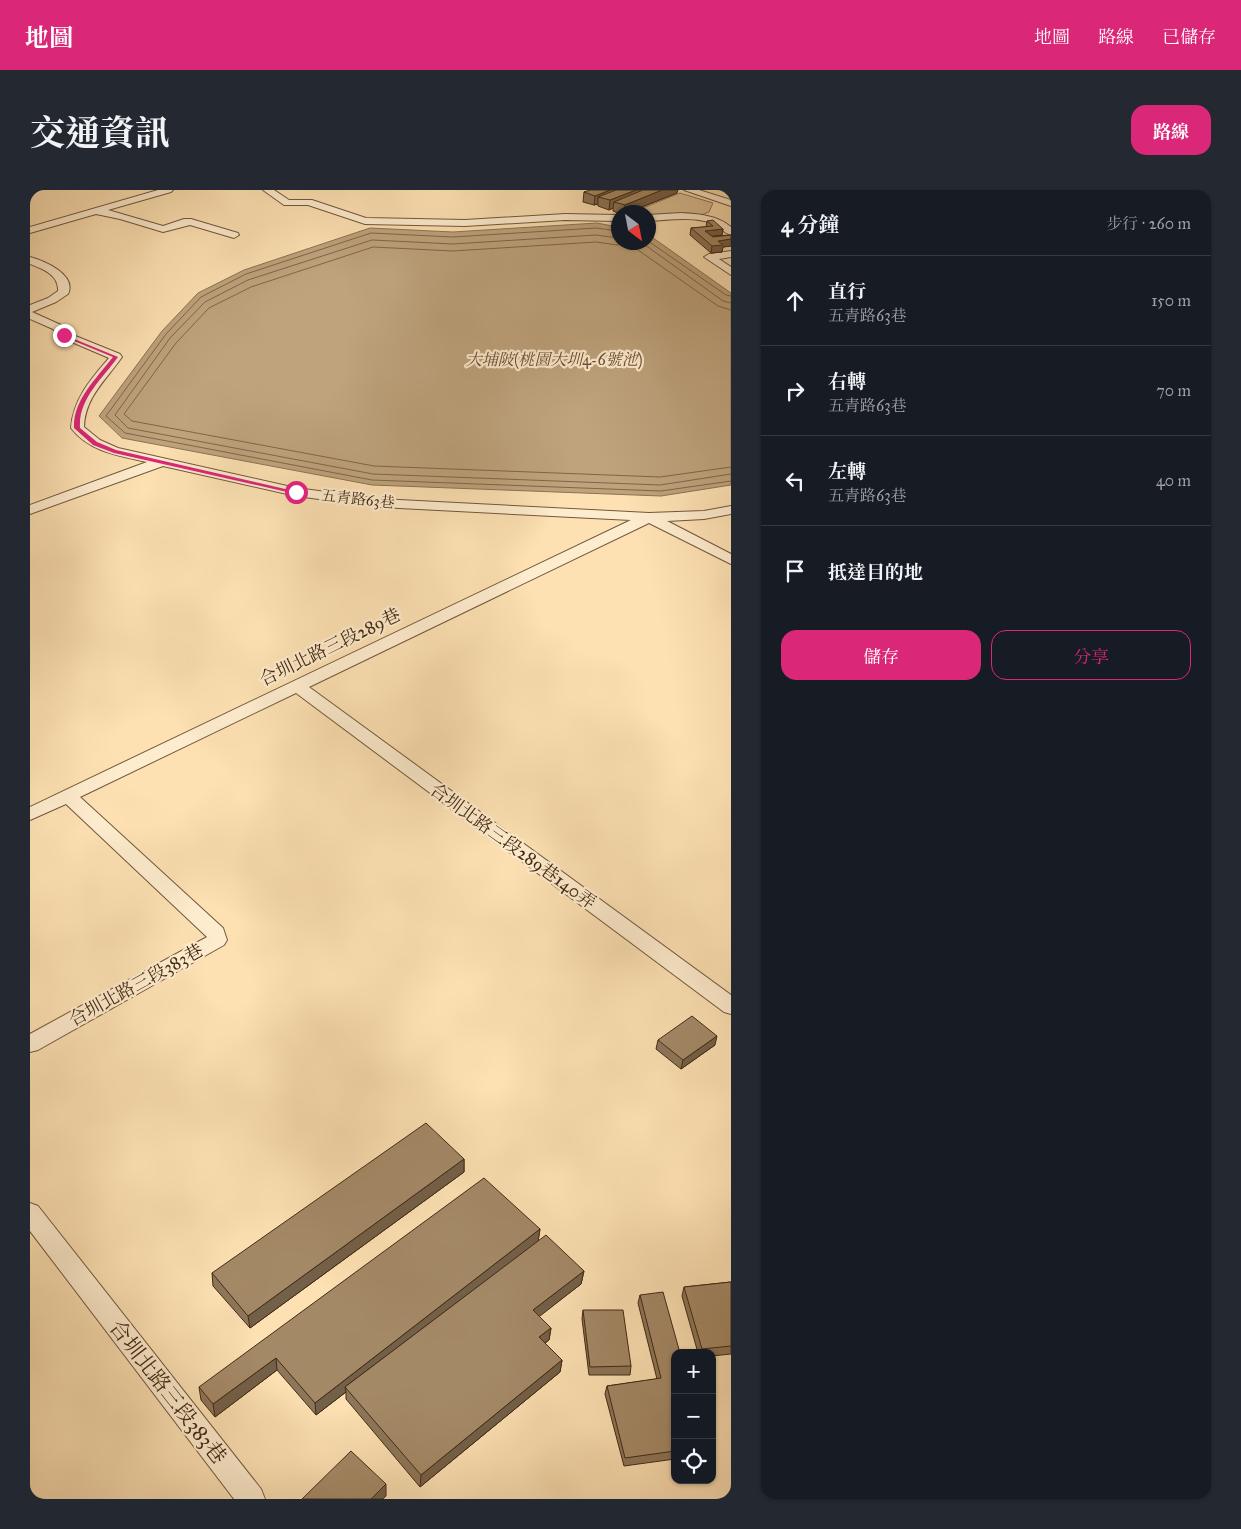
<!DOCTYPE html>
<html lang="zh-TW">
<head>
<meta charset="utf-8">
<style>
	body { margin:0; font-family:"IM FELL Great Primer","Noto Serif TC",serif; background:#242831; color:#f1f3f6 }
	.controls { position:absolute; right:15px; bottom:15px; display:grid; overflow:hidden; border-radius:10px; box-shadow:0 1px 4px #0004 }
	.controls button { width:45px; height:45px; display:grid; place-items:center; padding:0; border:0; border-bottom:1px solid #363941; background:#171b24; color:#f1f3f6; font:25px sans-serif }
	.compass { position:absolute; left:581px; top:15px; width:45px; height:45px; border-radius:50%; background:#171b24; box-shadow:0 1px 4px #0004; rotate:148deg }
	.stop { position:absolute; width:15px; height:15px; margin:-11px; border:4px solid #db2777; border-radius:50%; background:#fff }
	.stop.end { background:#db2777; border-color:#fff; box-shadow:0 1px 5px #0008 }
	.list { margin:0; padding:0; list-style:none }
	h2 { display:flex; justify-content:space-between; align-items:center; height:65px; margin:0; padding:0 20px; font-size:21px }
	h2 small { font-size:16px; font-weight:400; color:#9ea1a6 }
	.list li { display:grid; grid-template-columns:32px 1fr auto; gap:15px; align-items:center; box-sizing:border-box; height:90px; padding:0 20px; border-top:1px solid #363941 }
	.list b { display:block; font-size:19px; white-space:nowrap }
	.list p { margin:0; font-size:16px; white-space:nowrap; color:#9ea1a6 }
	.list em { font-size:16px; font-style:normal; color:#9ea1a6 }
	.actions { display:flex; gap:10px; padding:15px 20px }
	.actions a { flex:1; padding:11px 0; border:1px solid #db2777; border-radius:15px; text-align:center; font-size:18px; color:#db2777 }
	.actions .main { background:#db2777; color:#fff }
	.icon { flex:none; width:28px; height:28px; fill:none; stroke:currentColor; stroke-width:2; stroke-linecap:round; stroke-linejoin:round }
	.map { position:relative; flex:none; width:701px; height:1309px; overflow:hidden; border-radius:15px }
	header { display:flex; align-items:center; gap:30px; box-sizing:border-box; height:70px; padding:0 25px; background:#db2777; color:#fff }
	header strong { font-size:24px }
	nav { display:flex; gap:28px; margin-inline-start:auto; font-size:18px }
	.intro { display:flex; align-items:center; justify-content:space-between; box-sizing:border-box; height:120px; padding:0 30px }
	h1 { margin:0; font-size:35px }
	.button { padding:12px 22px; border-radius:15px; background:#db2777; color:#fff; font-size:18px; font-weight:700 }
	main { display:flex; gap:30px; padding:0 30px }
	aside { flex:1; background:#171b24; border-radius:15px; box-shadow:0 1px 4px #0004 }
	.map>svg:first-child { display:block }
	.green { fill:#ddc298; stroke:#907656 }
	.water { fill:#bea37d; stroke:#8d7353 }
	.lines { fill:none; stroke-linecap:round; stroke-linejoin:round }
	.shore { stroke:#806648; stroke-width:1 }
	.minor-casing { stroke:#72583c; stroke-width:2 }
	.minor { fill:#feecce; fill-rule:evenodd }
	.wall { fill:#8d7659; stroke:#432a14 }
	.shaded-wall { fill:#736048; stroke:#432a14 }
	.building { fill:#a48967; stroke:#432a14 }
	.route { fill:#db2777 }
	.labels { text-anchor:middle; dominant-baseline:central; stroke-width:4.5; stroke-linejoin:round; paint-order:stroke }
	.far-street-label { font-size:15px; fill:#432a14; stroke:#feecce }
	.far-water-label { font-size:16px; font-style:italic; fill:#684e34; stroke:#feecce }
	.street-label { font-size:18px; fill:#432a14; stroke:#feecce }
	.near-street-label { font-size:21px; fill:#432a14; stroke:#feecce }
</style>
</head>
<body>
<header>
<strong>地圖</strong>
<nav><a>地圖</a><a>路線</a><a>已儲存</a></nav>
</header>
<div class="intro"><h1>交通資訊</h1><a class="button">路線</a></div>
<main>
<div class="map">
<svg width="701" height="1309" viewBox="0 0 701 1309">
	<rect width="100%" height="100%" fill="#fde1b3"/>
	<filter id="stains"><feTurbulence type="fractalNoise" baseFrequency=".004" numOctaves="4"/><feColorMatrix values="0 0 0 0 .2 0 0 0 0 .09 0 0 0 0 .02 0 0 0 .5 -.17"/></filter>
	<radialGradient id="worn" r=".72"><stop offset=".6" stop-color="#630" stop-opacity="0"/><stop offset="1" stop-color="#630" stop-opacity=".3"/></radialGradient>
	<polygon class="green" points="650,3 683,13 679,22 671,25 619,26 618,22 603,22"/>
	<polygon class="water" points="567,33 588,37 588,52 618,52 619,45 701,103 701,295 631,306 342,295 92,248 69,226 132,141 168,103 214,80 340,38 423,42"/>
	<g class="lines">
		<g class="shore">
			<polyline points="588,41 566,38 423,47 341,43 216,84 171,107 136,144 76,226 95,243 342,290 631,301 701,291"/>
			<polyline points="588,48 566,45 423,54 342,50 218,90 175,112 140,148 85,225 98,238 343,284 630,295 701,284"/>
			<polyline points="618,51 696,105 701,106"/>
			<polyline points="598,52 587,55 566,52 423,61 343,57 221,97 179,118 146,153 94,224 102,231 344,276 630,287 701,277"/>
			<polyline points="602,52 608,60 688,116 701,120"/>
			<polyline points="611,52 693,111 701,113"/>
		</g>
		<defs>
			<g id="minor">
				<polygon points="128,0 143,0 141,2 78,20 133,36 154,29 161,29 208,43 209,45 204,48 160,35 133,42 90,29 66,24 0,43 0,37"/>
				<polygon points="233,0 244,0 259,10 282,10 336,28 435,30 535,24 588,25 588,31 535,30 435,36 335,34 278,15 254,15"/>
				<polygon points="654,0 669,0 701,10 701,16"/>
				<path d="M651 23C668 24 687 25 701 37V45C694 43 688 36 681 33 662 26 638 30 618 31V25Z"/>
				<polygon points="701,61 701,67 689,69 701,77 701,85 674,67 679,64"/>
				<path d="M0 67C15 71 47 85 38 104L26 112 2 122 31 135 38 143 90 164 92 167C76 190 55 207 54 237L70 250 88 258 266 298 350 309 619 323 674 321 701 316V324L674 329 637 331 701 364V374L619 333 279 497 701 805V824L694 822 266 503 50 607 193 738 197 750 194 755 8 860 0 862V844L177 747 36 614 0 630V617L601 330 350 317 266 306 133 276 0 324V315L117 272C90 266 59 262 41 238 43 209 61 189 79 168L30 147 23 139 0 129V115L18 108 28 101C29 85 13 79 0 74Z"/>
				<polygon points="0,1013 8,1016 231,1299 235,1309 204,1309 0,1041"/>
			</g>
		</defs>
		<use href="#minor" class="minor-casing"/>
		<use href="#minor" class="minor"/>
	</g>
	<g class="wall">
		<polygon points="554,2 647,3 599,22 588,22 588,23 583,21 583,18 579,20 568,16 568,14 564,15 553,12"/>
		<polygon points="677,31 693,39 692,45 682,46 701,45 701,56 693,57 692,62 681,63 660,45 661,38 676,37"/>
		<polygon points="628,850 685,855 651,879 626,859"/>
		<polygon points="434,969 434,982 220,1138 183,1096 182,1083"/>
		<polygon points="510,1039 508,1051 554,1081 551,1094 509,1126 521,1138 519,1150 515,1153 532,1170 530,1182 390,1297 316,1209 316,1202 286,1225 247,1180 185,1227 171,1210 169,1197"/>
		<polygon points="701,1092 701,1164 682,1166 682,1163 668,1163 652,1106 654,1097"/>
		<polygon points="610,1105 645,1163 645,1230 644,1230 645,1233 645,1269 594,1276 575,1204 577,1196 627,1189 608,1113"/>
		<polygon points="553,1120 601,1176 600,1185 559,1185 552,1129"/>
	</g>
	<g class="shaded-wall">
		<polygon points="580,0 603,0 568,7 568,14 564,15 565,6"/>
		<polygon points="606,0 628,0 584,12 583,18 579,20 580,10"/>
		<polygon points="632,0 648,0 647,3 599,22 594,22 595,15"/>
		<polygon points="693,39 692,45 674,47 675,41"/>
		<polygon points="701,49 701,56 693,57 692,62 681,63 682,56 688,51"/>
		<polygon points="687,846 685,855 651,879 653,870"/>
		<polygon points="434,969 434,982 220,1138 218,1126"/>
		<polygon points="510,1039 508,1052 315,1197 316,1202 286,1225 285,1213"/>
		<polygon points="554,1081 551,1094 501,1133 503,1120"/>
		<polygon points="521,1138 519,1150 507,1159 509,1147"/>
		<polygon points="246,1168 247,1180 185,1227 183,1214"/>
		<polygon points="532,1170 530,1182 390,1297 391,1285"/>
		<polygon points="356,1294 356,1306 353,1309 341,1309"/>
	</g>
	<g class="building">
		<polygon points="560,0 580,0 565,6 554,2"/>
		<polygon points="586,0 606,0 580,10 568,7"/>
		<polygon points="613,0 632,0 595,15 584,12"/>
		<polygon points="683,30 693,39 675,41 683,47 701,45 701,49 688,51 693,55 682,56 661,38 683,36 677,31"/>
		<polygon points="662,826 687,846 653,870 628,850"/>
		<polygon points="396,933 434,969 218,1126 182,1083"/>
		<polygon points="454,988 510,1039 285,1213 246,1168 183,1214 169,1197"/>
		<polygon points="516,1045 554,1081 503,1120 521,1138 509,1147 532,1170 391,1285 315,1197"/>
		<polygon points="701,1092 701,1156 672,1159 654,1097"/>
		<polygon points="633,1102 650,1163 645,1163 645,1222 642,1223 645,1233 645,1261 595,1268 577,1196 631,1188 610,1105"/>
		<polygon points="553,1120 593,1120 601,1176 560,1177"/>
		<polygon points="321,1261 356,1294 341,1309 272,1309"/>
	</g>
	<path class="route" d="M32 144 88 167C73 188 48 209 50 238L67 252 86 260 268 302 266 304 84 263 63 255 44 238C43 210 66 189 83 167L32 146Z"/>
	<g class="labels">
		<g class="far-street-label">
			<text transform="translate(328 309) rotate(6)">五青路63巷</text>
		</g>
		<g class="far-water-label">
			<text x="524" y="169">大埔陂(桃園大圳4-6號池)</text>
		</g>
		<g class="street-label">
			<text transform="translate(300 457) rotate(-26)">合圳北路三段289巷</text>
			<text transform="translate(483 656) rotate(36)">合圳北路三段289巷140弄</text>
			<text transform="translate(106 795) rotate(-29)">合圳北路三段383巷</text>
		</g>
		<g class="near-street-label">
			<text transform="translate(138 1202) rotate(52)">合圳北路三段383巷</text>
		</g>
	</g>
	<rect width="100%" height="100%" filter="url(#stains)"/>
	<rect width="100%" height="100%" fill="url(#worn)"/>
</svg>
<div class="controls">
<button>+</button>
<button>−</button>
<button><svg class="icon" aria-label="locate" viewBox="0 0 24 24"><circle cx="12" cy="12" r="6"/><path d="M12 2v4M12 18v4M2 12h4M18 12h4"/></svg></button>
</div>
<svg class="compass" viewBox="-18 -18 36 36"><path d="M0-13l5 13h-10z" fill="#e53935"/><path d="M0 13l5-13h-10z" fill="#9ea1a6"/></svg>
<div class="stop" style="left:266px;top:302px"></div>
<div class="stop end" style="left:34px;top:145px"></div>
</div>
<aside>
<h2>4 分鐘<small>步行 · 260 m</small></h2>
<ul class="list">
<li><svg class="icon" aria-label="ahead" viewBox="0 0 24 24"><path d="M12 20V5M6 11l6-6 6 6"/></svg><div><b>直行</b><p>五青路63巷</p></div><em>150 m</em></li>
<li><svg class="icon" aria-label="right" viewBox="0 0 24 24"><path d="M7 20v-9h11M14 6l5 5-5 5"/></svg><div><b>右轉</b><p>五青路63巷</p></div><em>70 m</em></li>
<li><svg class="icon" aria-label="left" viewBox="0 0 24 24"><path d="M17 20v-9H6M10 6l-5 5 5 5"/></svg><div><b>左轉</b><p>五青路63巷</p></div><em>40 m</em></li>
<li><svg class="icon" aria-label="arrive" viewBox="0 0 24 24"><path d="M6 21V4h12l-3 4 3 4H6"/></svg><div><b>抵達目的地</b></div></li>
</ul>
<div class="actions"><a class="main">儲存</a><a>分享</a></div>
</aside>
</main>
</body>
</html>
